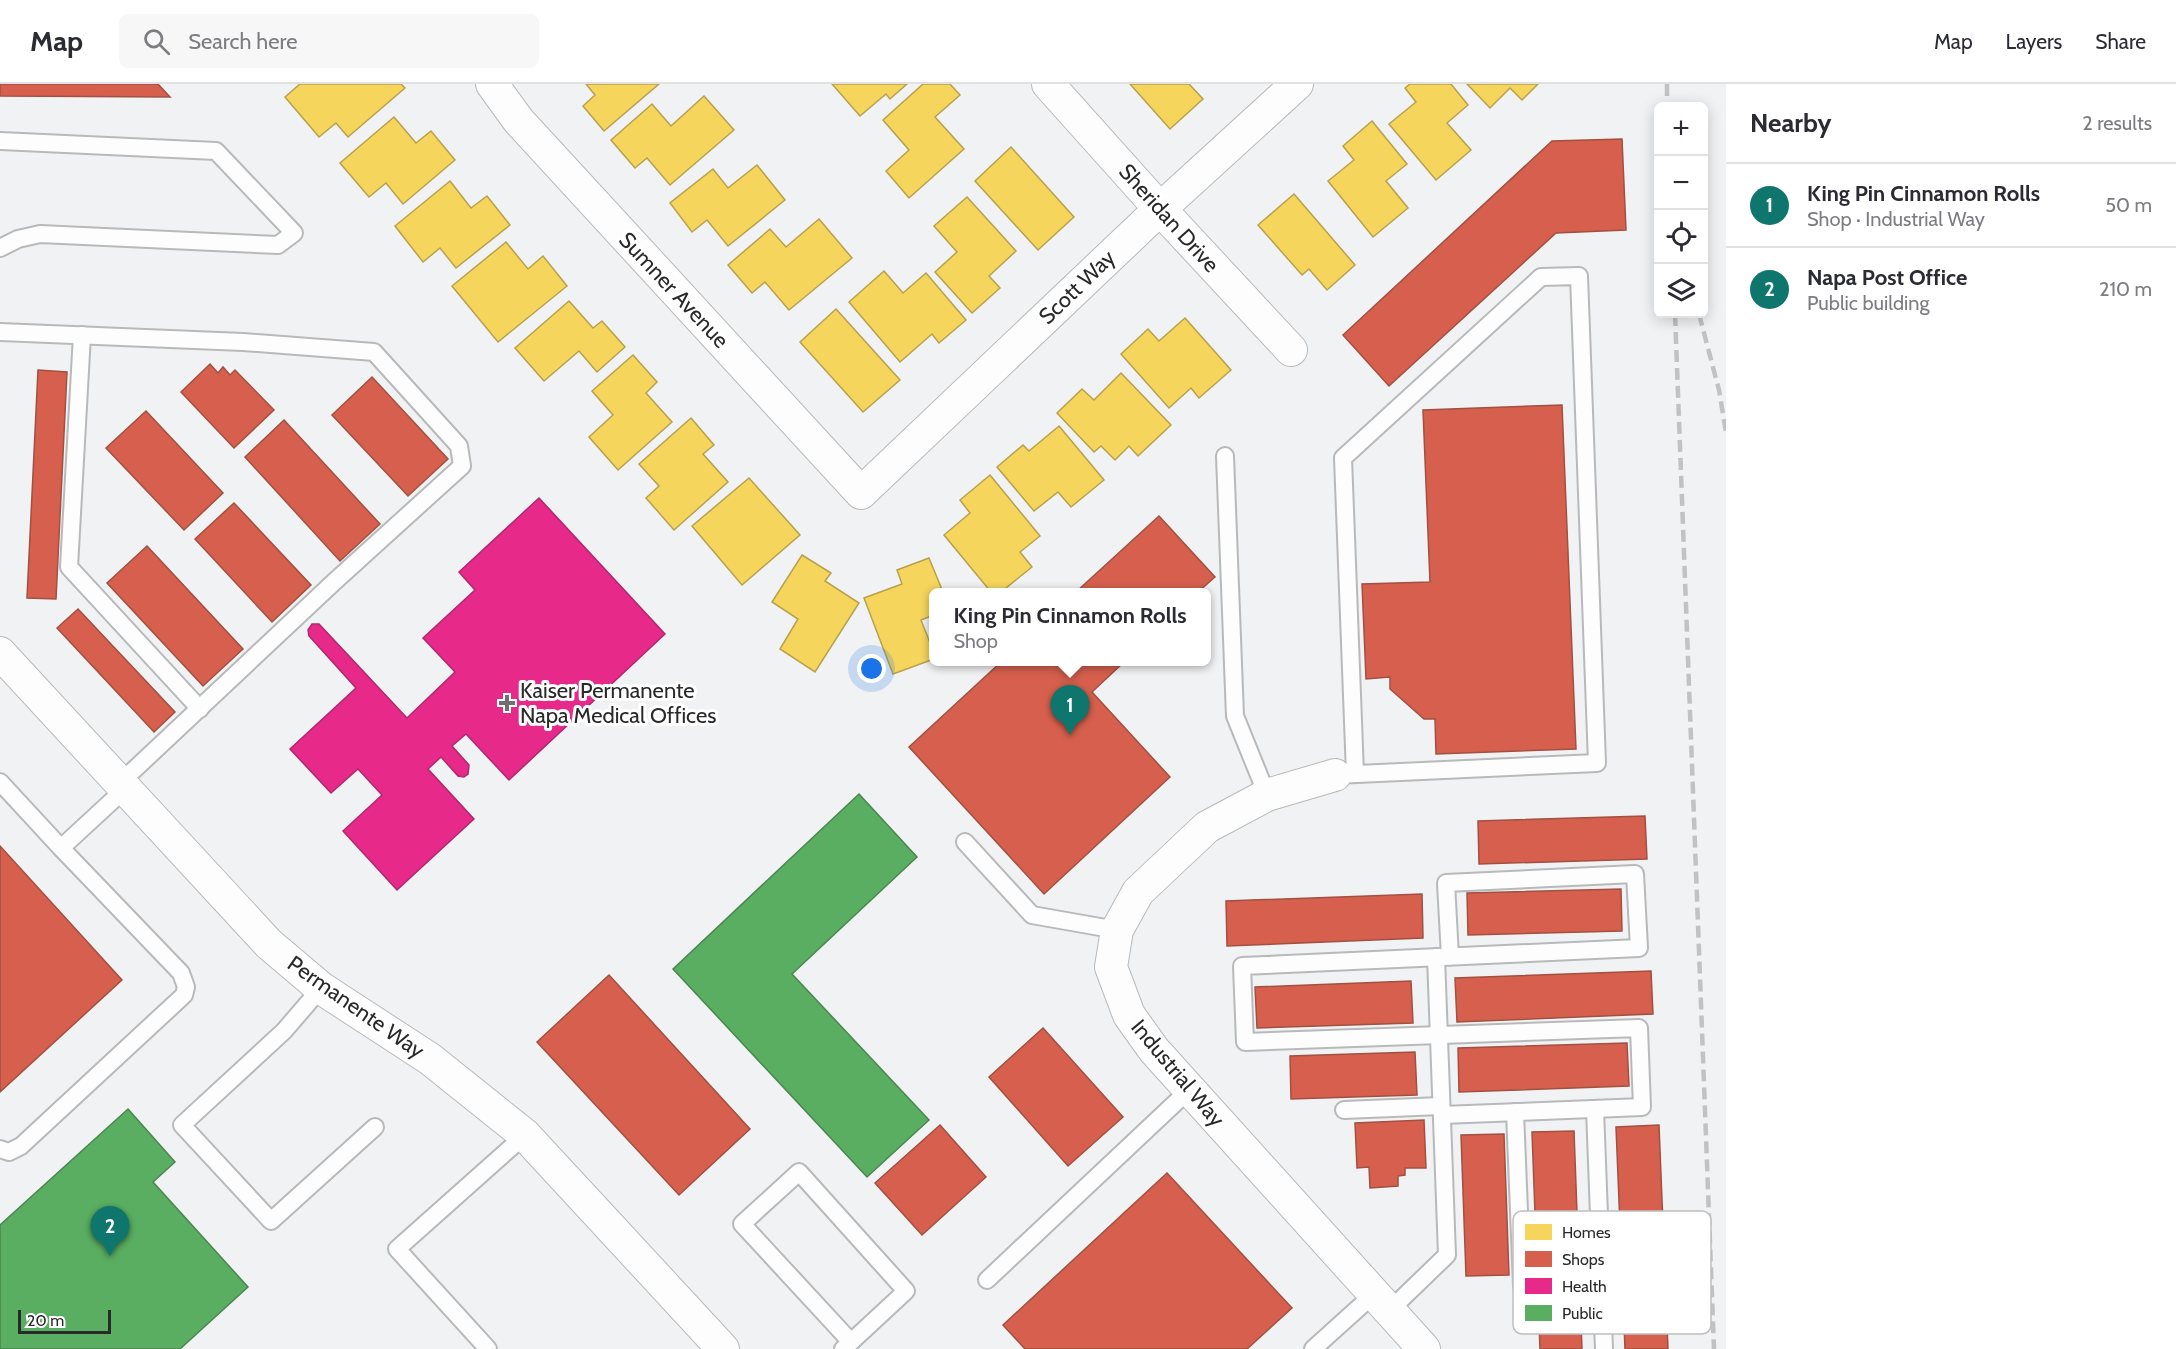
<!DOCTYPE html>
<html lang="en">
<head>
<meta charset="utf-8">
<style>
	body { margin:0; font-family:Cabin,sans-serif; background:#f7f7f7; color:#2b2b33 }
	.controls { position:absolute; right:18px; top:18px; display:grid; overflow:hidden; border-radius:9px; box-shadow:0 3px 15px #0003 }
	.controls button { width:54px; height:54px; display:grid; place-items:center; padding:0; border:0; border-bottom:2px solid #e1e1e2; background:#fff; color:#2b2b33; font:30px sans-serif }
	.scale { position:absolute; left:18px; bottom:15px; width:93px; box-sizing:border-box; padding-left:6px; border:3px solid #29292a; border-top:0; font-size:16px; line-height:21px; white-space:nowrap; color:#29292a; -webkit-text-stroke:4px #fff; paint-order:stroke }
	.you { position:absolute; left:872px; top:585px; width:21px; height:21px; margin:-15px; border:4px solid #fff; border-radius:50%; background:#1a73e8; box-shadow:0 0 0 9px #1a73e833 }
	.badge { display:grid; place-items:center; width:39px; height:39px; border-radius:50%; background:#0f766e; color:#fff; font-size:20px; font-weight:700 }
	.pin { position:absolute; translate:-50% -50px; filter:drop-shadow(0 2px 3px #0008) }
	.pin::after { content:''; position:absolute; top:32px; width:21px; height:18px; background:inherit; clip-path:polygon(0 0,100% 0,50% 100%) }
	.popup { position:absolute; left:929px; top:504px; width:282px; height:78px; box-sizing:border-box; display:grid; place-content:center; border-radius:9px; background:#fff; filter:drop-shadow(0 2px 4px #0005); font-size:20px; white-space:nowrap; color:#7c7c81 }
	.popup b { font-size:22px; color:#2b2b33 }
	.popup::after { content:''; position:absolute; left:50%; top:100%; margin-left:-12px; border:12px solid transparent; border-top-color:#fff }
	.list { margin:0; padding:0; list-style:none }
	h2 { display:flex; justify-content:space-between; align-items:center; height:78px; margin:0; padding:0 24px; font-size:26px }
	h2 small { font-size:20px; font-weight:400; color:#7c7c81 }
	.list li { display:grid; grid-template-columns:39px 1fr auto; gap:18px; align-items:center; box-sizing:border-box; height:84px; padding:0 24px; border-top:2px solid #e1e1e2 }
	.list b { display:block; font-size:22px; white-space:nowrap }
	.list p { margin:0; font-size:20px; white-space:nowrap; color:#7c7c81 }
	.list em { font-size:20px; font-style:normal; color:#7c7c81 }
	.icon { flex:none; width:33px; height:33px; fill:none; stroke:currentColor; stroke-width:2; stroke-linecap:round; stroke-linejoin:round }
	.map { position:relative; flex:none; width:1726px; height:1265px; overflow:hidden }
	header { display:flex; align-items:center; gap:36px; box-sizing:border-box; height:84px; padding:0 30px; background:#fff; border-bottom:2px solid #e1e1e2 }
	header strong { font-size:28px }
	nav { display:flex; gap:33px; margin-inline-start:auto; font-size:21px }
	.search { width:420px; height:54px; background:#f7f7f7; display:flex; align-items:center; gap:15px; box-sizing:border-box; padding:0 21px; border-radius:9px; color:#7c7c81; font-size:22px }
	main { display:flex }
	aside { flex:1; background:#fff }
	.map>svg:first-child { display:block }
	.homes { fill:#f6d55c; stroke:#b8a14d; stroke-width:1.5 }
	.shops { fill:#d6604d; stroke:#a25042; stroke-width:1.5 }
	.health { fill:#e7298a; stroke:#ae296d; stroke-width:1.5 }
	.public { fill:#5aae61; stroke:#4b8650; stroke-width:1.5 }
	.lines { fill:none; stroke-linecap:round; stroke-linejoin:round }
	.lane-casing { stroke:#b8b9ba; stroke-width:20 }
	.street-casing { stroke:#b8b9ba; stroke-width:34 }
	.lane { stroke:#fdfdfd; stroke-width:16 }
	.street { stroke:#fdfdfd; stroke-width:32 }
	.rail { stroke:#c1c2c3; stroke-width:4.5; stroke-dasharray:12 6; stroke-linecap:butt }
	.poi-dot { fill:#6f6f70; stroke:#fff; stroke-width:2 }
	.labels { text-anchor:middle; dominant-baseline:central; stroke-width:6; stroke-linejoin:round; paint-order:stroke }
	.street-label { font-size:22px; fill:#29292a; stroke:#fff }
	.poi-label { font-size:22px; fill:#29292a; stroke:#fff; text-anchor:start }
	.key { fill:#fff; stroke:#bfbfbf; stroke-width:1.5 }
	.key-label { font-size:16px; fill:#29292a }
</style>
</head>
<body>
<header>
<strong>Map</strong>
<div class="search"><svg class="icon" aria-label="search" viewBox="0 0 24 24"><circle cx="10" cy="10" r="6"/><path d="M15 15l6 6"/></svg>Search here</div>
<nav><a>Map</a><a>Layers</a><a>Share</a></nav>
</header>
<main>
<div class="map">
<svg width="1726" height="1265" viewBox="0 0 1726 1265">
	<rect width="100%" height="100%" fill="#f1f2f3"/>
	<g class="homes">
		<polygon points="300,0 401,0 405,4 348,53 336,39 319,53 285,13"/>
		<polygon points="586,0 659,0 604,47 583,22 595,11"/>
		<polygon points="832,0 907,0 890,15 886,10 860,32"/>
		<polygon points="923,0 950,0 960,11 935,33 964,65 909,114 886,87 909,66 883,36"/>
		<polygon points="1130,0 1189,0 1203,15 1170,45"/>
		<polygon points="1410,0 1451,0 1468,21 1447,39 1471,66 1436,96 1389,40 1416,18 1405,4"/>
		<polygon points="1467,0 1538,0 1522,16 1510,4 1490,24"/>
		<polygon points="704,12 734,46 670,101 647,74 635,84 611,56 652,20 671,42"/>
		<polygon points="394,33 416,59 431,47 455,76 403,120 386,99 369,113 340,79"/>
		<polygon points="1372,37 1407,80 1386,97 1408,124 1373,153 1328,97 1354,76 1343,62"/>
		<polygon points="1011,63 1074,133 1038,166 975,97"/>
		<polygon points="757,81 785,116 728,162 707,136 692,148 670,119 713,85 728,104"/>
		<polygon points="450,97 471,124 487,112 510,141 456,184 440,164 423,178 395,142"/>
		<polygon points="1294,110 1355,181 1327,206 1309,185 1302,191 1258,141"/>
		<polygon points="967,113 1016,167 989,192 1000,204 972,229 935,188 957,168 934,142"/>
		<polygon points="819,135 852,174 789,226 765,198 752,209 728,181 770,145 786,163"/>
		<polygon points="506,158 528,185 543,172 567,202 498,258 452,202"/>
		<polygon points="884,187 903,209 926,189 966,236 939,259 932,250 900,278 849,218"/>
		<polygon points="569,217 593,244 602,237 625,263 597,288 579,267 544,297 515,264"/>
		<polygon points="836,225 900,296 863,328 800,258"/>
		<polygon points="1185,234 1231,286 1199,314 1191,304 1169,324 1121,270 1148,245 1159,257"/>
		<polygon points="633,271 657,298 646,309 672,338 618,386 589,353 613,331 592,307"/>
		<polygon points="1121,289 1171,341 1138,372 1129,362 1115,376 1101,362 1094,368 1057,329 1082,305 1094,316"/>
		<polygon points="691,334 714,361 703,370 728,398 674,446 646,414 659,402 639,380"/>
		<polygon points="1059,342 1104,396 1071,423 1058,408 1034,427 997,383 1023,361 1029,367"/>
		<polygon points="990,391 1040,452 1020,468 1032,483 1001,508 991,508 944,451 970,429 960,416"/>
		<polygon points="749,394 800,451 742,501 692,442"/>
		<polygon points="802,471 831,489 825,497 859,519 815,588 780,565 798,535 772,518"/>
		<polygon points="929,474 943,508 934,508 934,531 921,536 934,569 934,575 893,590 864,514 902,500 897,486"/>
	</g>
	<g class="shops">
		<polygon points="0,0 158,0 170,13 0,12"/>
		<polygon points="1622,55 1626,146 1556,149 1389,302 1343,251 1552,57"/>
		<polygon points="210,280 218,289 223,283 230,291 235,286 274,326 234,364 181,308"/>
		<polygon points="38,286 67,288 56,515 27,514"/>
		<polygon points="372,293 448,375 408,412 332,331"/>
		<polygon points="1562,321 1576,665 1436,670 1435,635 1424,635 1390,605 1390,593 1366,595 1362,500 1430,498 1423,326"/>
		<polygon points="146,327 223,409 184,446 106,364"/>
		<polygon points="284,336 380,440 340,477 245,373"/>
		<polygon points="234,419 311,501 272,538 195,455"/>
		<polygon points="1159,432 1215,493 1198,508 1076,508"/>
		<polygon points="147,462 243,565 203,602 107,499"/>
		<polygon points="78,525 175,628 154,648 57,544"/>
		<polygon points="1001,578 1124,578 1092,608 1170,693 1044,810 909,663"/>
		<polygon points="1645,732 1647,775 1479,780 1478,737"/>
		<polygon points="0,762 122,896 0,1008"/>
		<polygon points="1621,805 1622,847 1468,851 1467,809"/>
		<polygon points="1422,810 1423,854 1227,862 1226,817"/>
		<polygon points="1651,887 1653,930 1457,938 1455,894"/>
		<polygon points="609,891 750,1045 679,1111 537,958"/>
		<polygon points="1411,897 1413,939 1257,944 1255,903"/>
		<polygon points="1043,944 1123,1033 1068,1082 989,993"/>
		<polygon points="1627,959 1629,1002 1459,1008 1458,964"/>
		<polygon points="1415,968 1417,1011 1291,1015 1290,972"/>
		<polygon points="1424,1036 1426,1084 1405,1084 1405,1091 1398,1092 1398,1102 1370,1104 1369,1083 1357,1084 1355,1039"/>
		<polygon points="940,1041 986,1093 922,1151 875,1099"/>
		<polygon points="1659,1041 1668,1265 1625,1265 1616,1043"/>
		<polygon points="1574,1047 1582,1265 1540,1265 1532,1048"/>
		<polygon points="1504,1050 1509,1191 1466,1192 1461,1051"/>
		<polygon points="1167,1089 1292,1224 1247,1265 1025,1265 1003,1241"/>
	</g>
	<polygon class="health" points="539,414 665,550 509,696 466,650 452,662 469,681 468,690 464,693 458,692 441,673 428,685 474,735 397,806 343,747 382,711 358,685 331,709 290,665 356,604 309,552 308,546 312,540 319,540 407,634 455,588 423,554 475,506 459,488"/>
	<g class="public">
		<polygon points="859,710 917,773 792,890 929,1036 867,1093 673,885"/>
		<polygon points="128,1025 175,1078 153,1098 248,1203 180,1265 0,1265 0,1141"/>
	</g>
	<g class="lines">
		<defs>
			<g id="lane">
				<polyline points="0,57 216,67 294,149 278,161 40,150 18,155 0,164"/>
				<polyline points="0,248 243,258 374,268 459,362 462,382 334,498 121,698"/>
				<polyline points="82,251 69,483 200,625"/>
				<polyline points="1225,372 1235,632 1267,711"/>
				<polyline points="1335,691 1597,679 1579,192 1541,193 1343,374 1355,690"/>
				<polyline points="0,698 61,764"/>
				<polyline points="965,758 1032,831 1117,846"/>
				<polyline points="321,904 284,947 182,1041 271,1137 375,1043"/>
				<polyline points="1595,1025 1604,1265"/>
				<polyline points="1344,1026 1441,1022"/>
				<polyline points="1515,1028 1522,1202"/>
				<polyline points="1442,1031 1642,1023 1639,944 1245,958 1242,882 1639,864 1635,790 1446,799 1450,873"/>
				<polyline points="0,1065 9,1068 21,1062 184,911 186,903 181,889 61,764 126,704"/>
				<polyline points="987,1196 1189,1006"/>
				<polyline points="1389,1227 1447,1171 1436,873"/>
				<polyline points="488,1265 397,1165 525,1051"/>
				<polyline points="843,1265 851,1258 906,1207 799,1088 742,1140 851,1258"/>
				<polyline points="1313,1265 1374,1210"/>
			</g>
			<g id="street">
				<polyline points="492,0 518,36 861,409 1160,125 1297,0"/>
				<polyline points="1048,0 1160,125 1291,266"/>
				<polyline points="0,569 269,860 321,904 430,975 525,1051 723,1265"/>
				<polyline points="1335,691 1267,711 1207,743 1138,808 1117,846 1111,883 1129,931 1154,966 1424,1265"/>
			</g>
		</defs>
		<use href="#lane" class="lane-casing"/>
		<use href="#street" class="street-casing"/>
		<use href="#lane" class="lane"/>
		<use href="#street" class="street"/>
		<g class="rail">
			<polyline points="1667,0 1667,22"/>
			<polyline points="1675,230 1714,1265"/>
			<polyline points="1699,230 1719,306 1726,348"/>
		</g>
	</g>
	<path class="poi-dot" d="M504 610h6v6h6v6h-6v6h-6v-6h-6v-6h6z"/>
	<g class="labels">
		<g class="street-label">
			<text transform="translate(1169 134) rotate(48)">Sheridan Drive</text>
			<text transform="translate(1077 203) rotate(-44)">Scott Way</text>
			<text transform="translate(674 206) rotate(47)">Sumner Avenue</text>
			<text transform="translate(356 923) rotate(35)">Permanente Way</text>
			<text transform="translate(1178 989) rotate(50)">Industrial Way</text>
		</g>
		<g class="poi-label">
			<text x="520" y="606">Kaiser Permanente<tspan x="520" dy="25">Napa Medical Offices</tspan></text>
		</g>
	</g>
	<rect x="1513" y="1127" width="198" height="123" rx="9" class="key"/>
	<rect x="1525" y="1140" width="27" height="16" fill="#f6d55c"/>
	<rect x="1525" y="1167" width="27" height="16" fill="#d6604d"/>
	<rect x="1525" y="1194" width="27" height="16" fill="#e7298a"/>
	<rect x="1525" y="1221" width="27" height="16" fill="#5aae61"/>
	<g class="key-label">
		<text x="1562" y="1154">Homes</text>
		<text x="1562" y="1181">Shops</text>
		<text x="1562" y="1208">Health</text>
		<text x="1562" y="1235">Public</text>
	</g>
</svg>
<div class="controls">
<button>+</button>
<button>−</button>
<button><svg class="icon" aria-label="locate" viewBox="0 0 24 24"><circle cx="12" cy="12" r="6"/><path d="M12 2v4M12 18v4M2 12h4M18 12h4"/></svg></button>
<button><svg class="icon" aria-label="layers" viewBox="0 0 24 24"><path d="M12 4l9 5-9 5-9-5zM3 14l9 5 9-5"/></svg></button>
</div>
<div class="scale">20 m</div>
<div class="you"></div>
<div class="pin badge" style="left:1070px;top:651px">1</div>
<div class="popup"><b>King Pin Cinnamon Rolls</b>Shop</div>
<div class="pin badge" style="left:110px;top:1172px">2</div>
</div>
<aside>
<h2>Nearby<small>2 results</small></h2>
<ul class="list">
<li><span class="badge">1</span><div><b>King Pin Cinnamon Rolls</b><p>Shop · Industrial Way</p></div><em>50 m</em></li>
<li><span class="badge">2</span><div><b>Napa Post Office</b><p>Public building</p></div><em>210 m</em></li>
</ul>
</aside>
</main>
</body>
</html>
